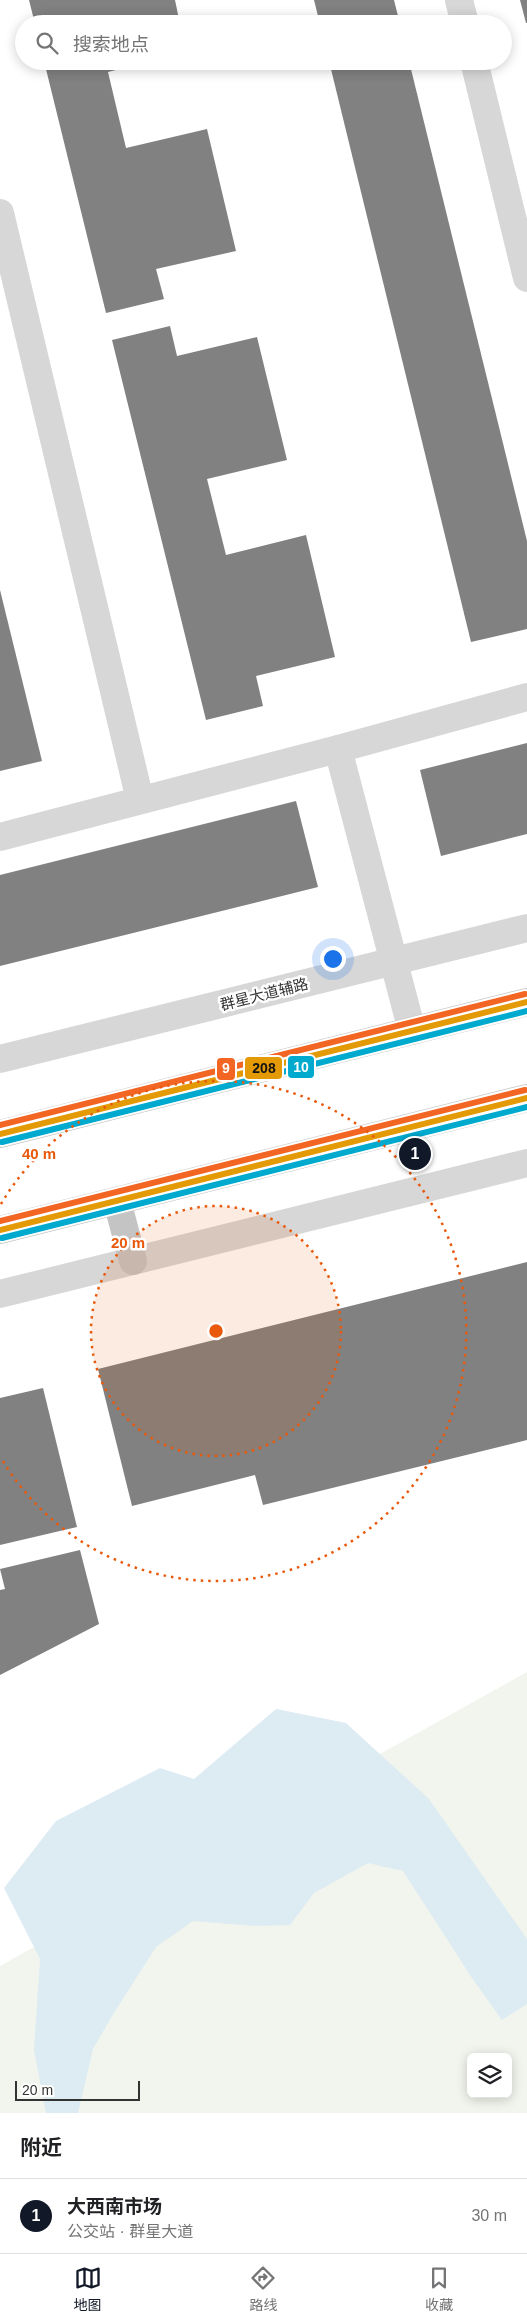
<!DOCTYPE html>
<html lang="zh">
<head>
<meta charset="utf-8">
<style>
	body { margin:0; font-family:Helvetica,"Noto Sans SC",sans-serif; background:#f6f6f6; color:#202124 }
	.controls { position:absolute; right:15px; bottom:15px; display:grid; overflow:hidden; border-radius:8px; box-shadow:0 2px 12px #0003 }
	.controls button { width:45px; height:45px; display:grid; place-items:center; padding:0; border:0; border-bottom:1px solid #e0e0e0; background:#fff; color:#202124; font:25px sans-serif }
	.scale { position:absolute; left:15px; bottom:12px; width:125px; box-sizing:border-box; padding-left:5px; border:2px solid #333; border-top:0; font-size:14px; line-height:18px; white-space:nowrap; color:#333; -webkit-text-stroke:4px #fff; paint-order:stroke }
	.you { position:absolute; left:332px; top:958px; width:18px; height:18px; margin:-12px; border:4px solid #fff; border-radius:50%; background:#1a73e8; box-shadow:0 0 0 8px #1a73e833 }
	.badge { display:grid; place-items:center; width:32px; height:32px; border-radius:50%; background:#111827; color:#fff; font-size:16px; font-weight:700 }
	.pin { position:absolute; translate:-50% -50%; border:2px solid #fff; box-shadow:0 1px 5px #0006 }
	.list { margin:0; padding:0; list-style:none }
	h2 { display:flex; justify-content:space-between; align-items:center; height:65px; margin:0; padding:0 20px; font-size:21px }
	h2 small { font-size:16px; font-weight:400; color:#757577 }
	.list li { display:grid; grid-template-columns:32px 1fr auto; gap:15px; align-items:center; box-sizing:border-box; height:75px; padding:0 20px; border-top:1px solid #e0e0e0 }
	.list b { display:block; font-size:19px; white-space:nowrap }
	.list p { margin:0; font-size:16px; white-space:nowrap; color:#757577 }
	.list em { font-size:16px; font-style:normal; color:#757577 }
	.icon { flex:none; width:28px; height:28px; fill:none; stroke:currentColor; stroke-width:2; stroke-linecap:round; stroke-linejoin:round }
	.map { position:relative; flex:none; width:527px; height:2113px; overflow:hidden }
	.search { position:absolute; background:#fff; box-shadow:0 2px 12px #0003; left:15px; right:15px; top:15px; height:55px; display:flex; align-items:center; gap:12px; box-sizing:border-box; padding:0 18px; border-radius:28px; color:#757577; font-size:19px }
	.sheet { height:140px; background:#fff }
	nav { display:flex; justify-content:space-around; align-items:center; box-sizing:border-box; height:70px; border-top:1px solid #e0e0e0; background:#fff; font-size:14px; color:#757577 }
	nav a { display:grid; justify-items:center; gap:2px }
	nav .on { color:#111827 }
	.map>svg:first-child { display:block }
	.green { fill:#f1f5ed; fill-rule:evenodd }
	.water { fill:#ddebf3 }
	.building { fill:#818181 }
	.lines { fill:none; stroke-linecap:round; stroke-linejoin:round }
	.minor { stroke:#d7d7d7; stroke-width:28 }
	.highway { stroke:#c4c4c4; stroke-width:28 }
	.bus-1-casing { stroke:#fff; stroke-width:10 }
	.bus-2-casing { stroke:#fff; stroke-width:10 }
	.bus-3-casing { stroke:#fff; stroke-width:10 }
	.bus-1 { stroke:#e39a05; stroke-width:6 }
	.bus-2 { stroke:#00a9ce; stroke-width:6 }
	.bus-3 { stroke:#f26522; stroke-width:6 }
	.ring { fill:none; stroke:#e8590c; stroke-width:2.5; stroke-dasharray:2.5 5 }
	.labels { text-anchor:middle; dominant-baseline:central; stroke-width:5; stroke-linejoin:round; paint-order:stroke }
	.street-label { font-size:15px; fill:#333; stroke:#fff }
	.centre { fill:#e8590c; stroke:#fff; stroke-width:2.5 }
	.ring-label { font-size:15px; text-anchor:middle; font-weight:bold; fill:#e8590c; stroke:#fff; stroke-width:5; stroke-linejoin:round; paint-order:stroke }
	.line-badge { stroke:#fff; stroke-width:2 }
	.badge-label { font-size:14px; text-anchor:middle; font-weight:bold; fill:#fff }
	.pale-badge-label { font-size:14px; text-anchor:middle; font-weight:bold; fill:#111 }
</style>
</head>
<body>
<div class="map">
<svg width="527" height="2113" viewBox="0 0 527 2113">
	<rect width="100%" height="100%" fill="#fff"/>
	<path class="green" d="M527 1672V2113H0V1966ZM471 2057H508V2094H471Z"/>
	<polygon class="water" points="276,1709 346,1723 429,1799 527,1939 527,2004 502,2020 472,1978 403,1871 368,1863 314,1893 290,1925 255,1926 193,1921 156,1947 112,2016 93,2049 78,2113 46,2113 34,2050 40,1959 4,1888 56,1821 160,1768 194,1779"/>
	<g class="building">
		<polygon points="29,0 175,0 180,24 35,24"/>
		<polygon points="314,0 394,0 400,24 320,24"/>
		<polygon points="520,0 527,0 527,23 526,23"/>
		<polygon points="44,61 151,61 108,72 126,148 207,129 236,251 156,269 164,299 106,313"/>
		<polygon points="329,61 409,61 527,541 527,629 471,642"/>
		<polygon points="170,326 177,356 257,337 287,460 207,479 226,555 306,535 335,657 256,676 263,706 206,720 112,340"/>
		<polygon points="0,590 42,761 0,771"/>
		<polygon points="527,743 527,834 441,856 420,770"/>
		<polygon points="296,801 318,887 0,966 0,875"/>
		<polygon points="527,1262 527,1440 263,1505 255,1475 132,1506 98,1369"/>
		<polygon points="43,1388 77,1527 0,1545 0,1398"/>
		<polygon points="80,1550 99,1624 0,1675 0,1590 5,1589 0,1569"/>
	</g>
	<g class="lines">
		<g class="minor">
			<polyline points="459,0 465,24"/>
			<polyline points="474,61 527,278"/>
			<polyline points="0,213 140,800"/>
			<polyline points="338,749 412,1031"/>
			<polyline points="0,837 338,749 527,697"/>
			<polyline points="0,1059 527,928"/>
			<polyline points="0,1294 527,1163"/>
		</g>
		<g class="highway">
			<polyline points="0,1134 527,1002"/>
			<polyline points="117,1201 133,1261"/>
			<polyline points="0,1230 527,1098"/>
		</g>
		<defs>
			<g id="bus-1">
				<polyline points="0,1134 527,1002"/>
				<polyline points="0,1230 527,1098"/>
			</g>
			<g id="bus-2">
				<polyline points="2,1142 527,1011"/>
				<polyline points="2,1238 527,1107"/>
			</g>
			<g id="bus-3">
				<polyline points="0,1125 525,994"/>
				<polyline points="0,1221 525,1090"/>
			</g>
		</defs>
		<use href="#bus-1" class="bus-1-casing"/>
		<use href="#bus-2" class="bus-2-casing"/>
		<use href="#bus-3" class="bus-3-casing"/>
		<use href="#bus-1" class="bus-1"/>
		<use href="#bus-2" class="bus-2"/>
		<use href="#bus-3" class="bus-3"/>
	</g>
	<circle cx="216" cy="1331" r="125" fill="#e8590c" fill-opacity=".12"/>
	<g class="ring">
		<circle cx="216" cy="1331" r="125"/>
		<path d="M1 1204A250 250 0 1 1 1 1458"/>
	</g>
	<g class="labels">
		<g class="street-label">
			<text transform="translate(264 994) rotate(-14)">群星大道辅路</text>
		</g>
	</g>
	<circle cx="216" cy="1331" r="8" class="centre"/>
	<g class="ring-label">
		<text x="39" y="1159">40 m</text>
		<text x="128" y="1248">20 m</text>
	</g>
	<g class="line-badge">
		<rect x="287" y="1055" width="28" height="24" rx="5" fill="#00a9ce"/>
		<rect x="244" y="1056" width="39" height="24" rx="5" fill="#e39a05"/>
		<rect x="216" y="1057" width="20" height="24" rx="5" fill="#f26522"/>
	</g>
	<g class="badge-label">
		<text x="301" y="1072">10</text>
		<text x="226" y="1073">9</text>
	</g>
	<g class="pale-badge-label">
		<text x="264" y="1073">208</text>
	</g>
</svg>
<div class="controls">
<button><svg class="icon" aria-label="layers" viewBox="0 0 24 24"><path d="M12 4l9 5-9 5-9-5zM3 14l9 5 9-5"/></svg></button>
</div>
<div class="scale">20 m</div>
<div class="you"></div>
<div class="pin badge" style="left:415px;top:1154px">1</div>
<div class="search"><svg class="icon" aria-label="search" viewBox="0 0 24 24"><circle cx="10" cy="10" r="6"/><path d="M15 15l6 6"/></svg>搜索地点</div>
</div>
<section class="sheet">
<h2>附近<small></small></h2>
<ul class="list">
<li><span class="badge">1</span><div><b>大西南市场</b><p>公交站 · 群星大道</p></div><em>30 m</em></li>
</ul>
</section>
<nav>
<a class="on"><svg class="icon" aria-label="map" viewBox="0 0 24 24"><path d="M3 6l6-2 6 2 6-2v14l-6 2-6-2-6 2zM9 4v14M15 6v14"/></svg>地图</a>
<a><svg class="icon" aria-label="directions" viewBox="0 0 24 24"><path d="M12 3l9 9-9 9-9-9zM9 14v-3h6M13 9l2 2-2 2"/></svg>路线</a>
<a><svg class="icon" aria-label="saved" viewBox="0 0 24 24"><path d="M7 4h10v16l-5-4-5 4z"/></svg>收藏</a>
</nav>
</body>
</html>
